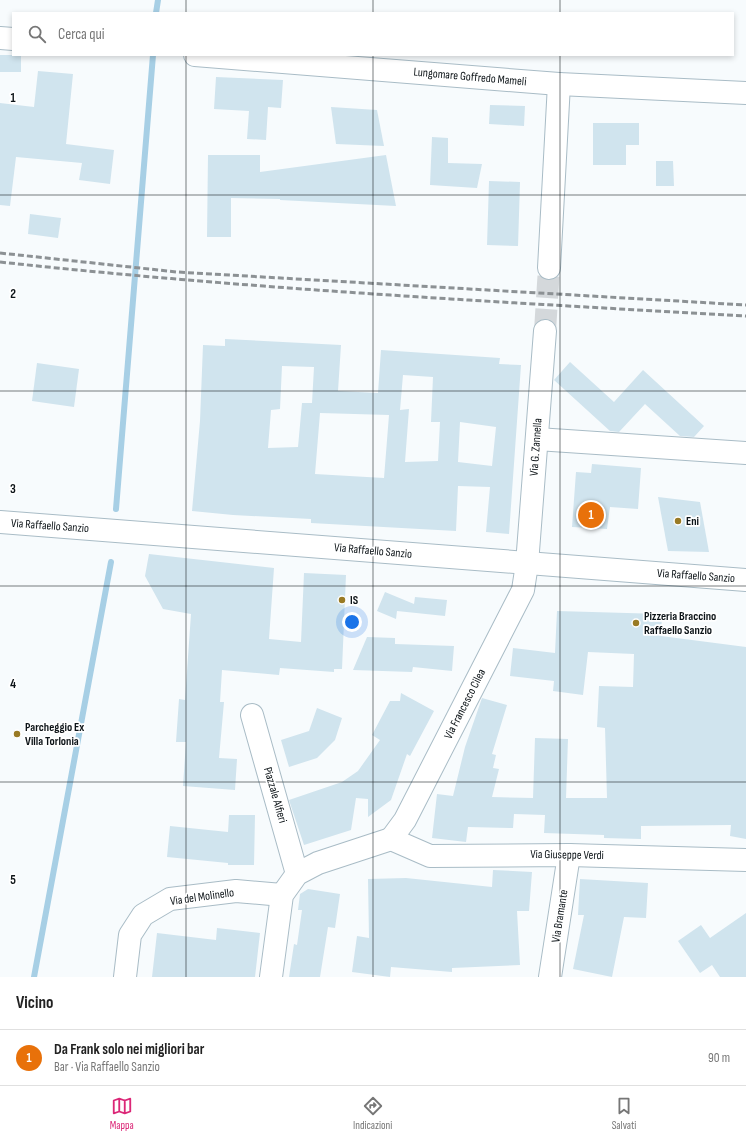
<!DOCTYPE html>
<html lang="it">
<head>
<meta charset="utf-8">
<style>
	body { margin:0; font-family:"Sofia Sans Condensed",sans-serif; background:#f2f2f2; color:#222 }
	.you { position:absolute; left:352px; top:622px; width:14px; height:14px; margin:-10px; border:3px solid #fff; border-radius:50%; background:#1a73e8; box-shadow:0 0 0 6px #1a73e833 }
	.badge { display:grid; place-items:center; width:26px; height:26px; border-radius:50%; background:#db2777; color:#fff; font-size:13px; font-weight:700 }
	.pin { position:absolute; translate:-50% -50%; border:2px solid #fff; box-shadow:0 1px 4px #0006 }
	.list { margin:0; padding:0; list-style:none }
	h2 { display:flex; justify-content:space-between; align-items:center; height:52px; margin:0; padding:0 16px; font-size:17px }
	h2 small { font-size:13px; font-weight:400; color:#767676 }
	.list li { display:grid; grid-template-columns:26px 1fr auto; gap:12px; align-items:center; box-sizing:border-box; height:56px; padding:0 16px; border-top:1px solid #e0e0e0 }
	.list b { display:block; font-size:15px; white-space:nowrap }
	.list p { margin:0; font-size:13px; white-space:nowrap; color:#767676 }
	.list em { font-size:13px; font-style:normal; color:#767676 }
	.icon { flex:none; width:22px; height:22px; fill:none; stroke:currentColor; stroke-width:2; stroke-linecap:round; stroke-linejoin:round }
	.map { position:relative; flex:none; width:746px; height:977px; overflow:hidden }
	.search { position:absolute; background:#fff; box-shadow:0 2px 6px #0003; left:12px; right:12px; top:12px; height:44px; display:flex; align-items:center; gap:10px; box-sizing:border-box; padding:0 14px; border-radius:0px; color:#767676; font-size:15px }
	.sheet { height:108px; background:#fff }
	nav { display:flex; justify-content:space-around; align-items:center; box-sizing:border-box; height:56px; border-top:1px solid #e0e0e0; background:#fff; font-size:11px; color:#767676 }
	nav a { display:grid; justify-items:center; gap:2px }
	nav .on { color:#db2777 }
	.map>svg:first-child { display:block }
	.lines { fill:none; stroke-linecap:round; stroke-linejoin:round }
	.stream { stroke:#a7cfe5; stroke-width:6 }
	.building { fill:#d0e4ee; fill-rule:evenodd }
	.minor-tunnel { stroke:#d4d8db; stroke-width:22; stroke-dasharray:22 11; stroke-linecap:butt }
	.minor-casing { stroke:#a9bcc6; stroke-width:24 }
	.major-casing { stroke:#a9bcc6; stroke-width:24 }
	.minor { stroke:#fff; stroke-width:22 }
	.major { stroke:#fff; stroke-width:22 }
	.rail { stroke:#8c9194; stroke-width:3; stroke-dasharray:6 3; stroke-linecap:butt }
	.grid { fill:none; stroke:#0d1418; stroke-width:1; stroke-opacity:0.55 }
	.poi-dot { fill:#997a24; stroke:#fff; stroke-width:1.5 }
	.labels { text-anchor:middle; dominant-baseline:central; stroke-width:3.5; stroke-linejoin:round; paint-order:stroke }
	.street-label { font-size:12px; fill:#0d1418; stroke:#fff }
	.poi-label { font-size:12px; font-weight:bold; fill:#0d1418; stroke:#fff; text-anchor:start }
	.grid-label { font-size:13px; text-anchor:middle; font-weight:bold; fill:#0d1418; stroke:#fff; stroke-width:3.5; stroke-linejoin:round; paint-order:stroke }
</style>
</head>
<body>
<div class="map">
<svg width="746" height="977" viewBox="0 0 746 977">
	<rect width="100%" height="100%" fill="#f7fbfd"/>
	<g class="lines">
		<g class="stream">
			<polyline points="156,13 158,0"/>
			<polyline points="116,509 153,55"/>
			<polyline points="34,977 111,562"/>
		</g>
	</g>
	<g class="building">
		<rect x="0" y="55" width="21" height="17"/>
		<polygon points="38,71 73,74 66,144 114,150 110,184 79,180 82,163 16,157 10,206 0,205 0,103 34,107"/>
		<polygon points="216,77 283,80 281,108 268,107 266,140 247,139 249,111 214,109"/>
		<polygon points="490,105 525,106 524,126 489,124"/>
		<polygon points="331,107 377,110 384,146 336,144"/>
		<polygon points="593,123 639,123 639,145 626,145 626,165 593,165"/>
		<polygon points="432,137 448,138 448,163 482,164 477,188 430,185"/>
		<polygon points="208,155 260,155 260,172 386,155 396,206 280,200 280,199 231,198 231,237 207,237"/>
		<polygon points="656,161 673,161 674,186 656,186"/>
		<polygon points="489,181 520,182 518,246 487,245"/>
		<polygon points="30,214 61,218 58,238 28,234"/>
		<path d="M225 339 341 345 338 391 378 393 381 350 500 358 499 364 521 365 509 534 486 532 490 487 458 486 456 531 311 523V519L233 515 192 511 200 421 203 345 225 346ZM282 366 314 367 312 403H302L298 447 268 448 271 410 280 409ZM403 375 433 377 431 422H440L438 461 405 462 409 409 400 410ZM320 413 389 415 384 478 315 474ZM460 422 496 427 492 466 458 462Z"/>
		<polygon points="570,362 614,402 643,370 704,426 694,437 680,436 645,404 619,432 610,431 554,380"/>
		<polygon points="37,363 79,369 74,407 32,401"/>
		<polygon points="592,464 641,468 638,509 610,507 607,529 572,527 576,472 591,473"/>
		<polygon points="658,497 700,502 709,552 668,551"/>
		<polygon points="149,554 274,568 269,639 301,642 304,573 346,575 342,669 334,669 334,672 280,668 279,675 222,670 220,702 224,702 219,758 237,759 235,790 183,786 186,742 176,742 179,699 185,700 191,614 163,609 145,576"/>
		<polygon points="385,592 414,604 415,597 447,600 445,616 397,611 396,619 377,611"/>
		<polygon points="557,611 662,614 661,636 746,647 746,839 730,836 731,825 641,826 641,839 604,838 604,835 544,833 545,815 514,814 513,828 468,827 466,842 432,838 437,794 453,796 465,747 482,698 507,705 492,754 496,755 493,768 499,769 492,797 533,798 535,738 568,739 566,798 607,798 605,728 597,727 599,686 633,687 634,654 588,652 583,695 553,691 554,681 510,676 513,648 555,653"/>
		<polygon points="367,637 395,638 395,644 454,646 452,671 413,667 412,672 353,670"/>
		<polygon points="401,693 434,711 410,756 407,754 391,800 368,817 368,799 356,798 351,830 304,845 289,800 342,782 358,771 380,740 372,735 390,701 400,701"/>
		<polygon points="317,708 342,718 335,740 317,758 289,767 281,740 309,731"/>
		<polygon points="229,815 255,815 254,865 228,865 228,863 167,857 170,826 228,832"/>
		<polygon points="493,870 532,872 529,911 517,911 520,965 452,968 452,972 391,967 390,977 352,972 357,936 369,938 368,879 406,878 492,887"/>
		<polygon points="580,879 648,883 646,918 624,917 612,977 573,969 584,915 578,915"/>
		<polygon points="308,889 340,894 335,928 328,927 320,977 289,977 294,944 297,945 302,910 298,910 300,894"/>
		<polygon points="746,913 746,977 720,977 712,965 700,973 678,941 701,925 710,938"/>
		<polygon points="217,928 260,933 255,977 152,977 157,933 216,940"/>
	</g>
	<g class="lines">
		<polyline class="minor-tunnel" points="545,331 549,268"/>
		<defs>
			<g id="minor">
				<polyline points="0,38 13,39"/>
				<polyline points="195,55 559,84 746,93"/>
				<polyline points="549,268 559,84"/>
				<polyline points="537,439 746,453"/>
				<polyline points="252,715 297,874"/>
				<polyline points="391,839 405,820 523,590 527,564 545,331"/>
				<polyline points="391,839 430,856 569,855 746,860"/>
				<polyline points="125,977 130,935 143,915 170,899 236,891 282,895"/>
				<polyline points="271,977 282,895 297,874 318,863 391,839"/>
				<polyline points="550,977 569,855"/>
			</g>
			<polyline id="major" points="0,522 746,580"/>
		</defs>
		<use href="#minor" class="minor-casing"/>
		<use href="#major" class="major-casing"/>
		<use href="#minor" class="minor"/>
		<use href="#major" class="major"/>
		<g class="rail">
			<polyline points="0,253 177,272 746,305"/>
			<path d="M0 262C248 289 497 302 746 316"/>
		</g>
	</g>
	<path class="grid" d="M186 0V13M373 0V13M560 0V13M186 55V977M373 55V977M560 55V977M0 195H746M0 391H746M0 586H746M0 782H746"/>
	<g class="poi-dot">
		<circle cx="678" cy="521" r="4"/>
		<circle cx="342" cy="600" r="4"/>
		<circle cx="636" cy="623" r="4"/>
		<circle cx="17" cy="734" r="4"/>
	</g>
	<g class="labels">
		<g class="street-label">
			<text transform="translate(470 77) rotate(5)">Lungomare Goffredo Mameli</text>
			<text transform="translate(536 447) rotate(-86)">Via G. Zannella</text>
			<text transform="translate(50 526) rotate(4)">Via Raffaello Sanzio</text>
			<text transform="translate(373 551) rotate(5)">Via Raffaello Sanzio</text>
			<text transform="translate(696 576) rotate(4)">Via Raffaello Sanzio</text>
			<text transform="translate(465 704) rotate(-63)">Via Francesco Cilea</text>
			<text transform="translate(275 795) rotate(74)">Piazzale Alfieri</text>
			<text transform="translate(567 855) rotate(1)">Via Giuseppe Verdi</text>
			<text transform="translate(202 897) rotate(-8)">Via del Molinello</text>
			<text transform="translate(560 916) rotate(-81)">Via Bramante</text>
		</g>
		<g class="poi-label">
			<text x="686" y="521">Eni</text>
			<text x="350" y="600">IS</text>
			<text x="644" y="616">Pizzeria Braccino<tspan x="644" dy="14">Raffaello Sanzio</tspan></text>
			<text x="25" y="727">Parcheggio Ex<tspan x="25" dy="14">Villa Torlonia</tspan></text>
		</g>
	</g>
	<g class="grid-label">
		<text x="13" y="102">1</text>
		<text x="13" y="298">2</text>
		<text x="13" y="493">3</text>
		<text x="13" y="688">4</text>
		<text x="13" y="884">5</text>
	</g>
</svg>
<div class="you"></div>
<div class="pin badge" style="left:591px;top:515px;background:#e8710a">1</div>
<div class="search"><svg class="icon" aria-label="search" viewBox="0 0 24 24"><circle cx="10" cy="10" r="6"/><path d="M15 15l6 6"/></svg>Cerca qui</div>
</div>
<section class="sheet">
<h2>Vicino<small></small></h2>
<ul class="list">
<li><span class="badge" style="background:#e8710a">1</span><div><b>Da Frank solo nei migliori bar</b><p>Bar · Via Raffaello Sanzio</p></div><em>90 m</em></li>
</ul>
</section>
<nav>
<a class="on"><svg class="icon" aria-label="map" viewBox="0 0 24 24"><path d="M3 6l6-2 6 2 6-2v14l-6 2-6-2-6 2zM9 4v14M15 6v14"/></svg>Mappa</a>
<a><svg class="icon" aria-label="directions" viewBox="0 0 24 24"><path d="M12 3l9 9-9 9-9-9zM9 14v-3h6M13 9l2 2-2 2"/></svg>Indicazioni</a>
<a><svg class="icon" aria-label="saved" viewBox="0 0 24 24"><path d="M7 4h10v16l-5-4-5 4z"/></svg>Salvati</a>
</nav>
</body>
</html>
